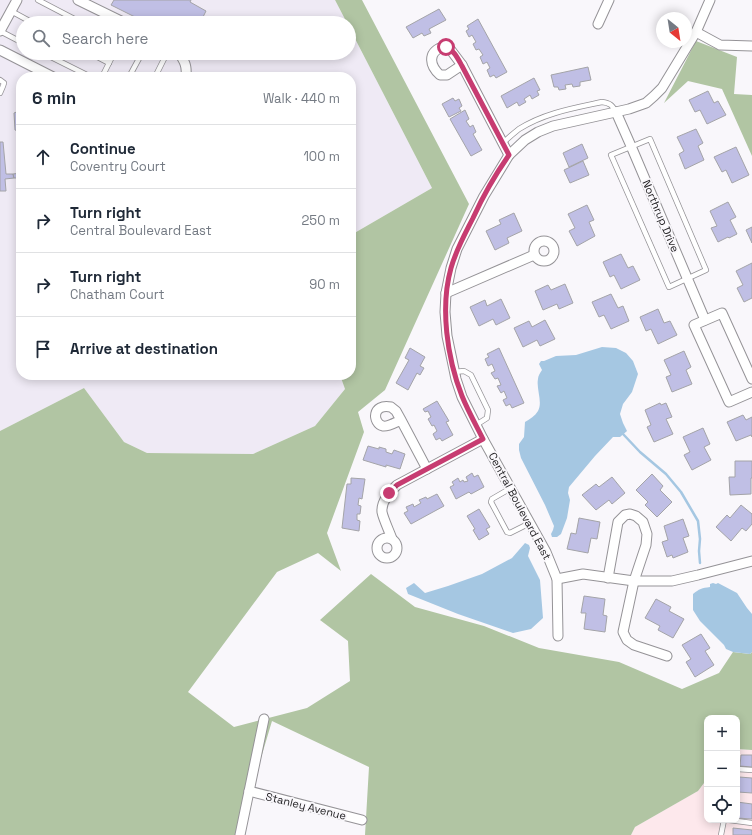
<!DOCTYPE html>
<html lang="en">
<head>
<meta charset="utf-8">
<style>
	body { margin:0; font-family:"Space Grotesk",sans-serif; background:#f2f2f3; color:#1f2937 }
	.controls { position:absolute; right:12px; bottom:12px; display:grid; overflow:hidden; border-radius:8px; box-shadow:0 2px 10px #0003 }
	.controls button { width:36px; height:36px; display:grid; place-items:center; padding:0; border:0; border-bottom:1px solid #e0e1e3; background:#fff; color:#1f2937; font:20px sans-serif }
	.compass { position:absolute; left:656px; top:12px; width:36px; height:36px; border-radius:50%; background:#fff; box-shadow:0 2px 10px #0003; rotate:150deg }
	.stop { position:absolute; width:12px; height:12px; margin:-9px; border:3px solid #c73c71; border-radius:50%; background:#fff }
	.stop.end { background:#c73c71; border-color:#fff; box-shadow:0 1px 4px #0008 }
	.list { margin:0; padding:0; list-style:none }
	h2 { display:flex; justify-content:space-between; align-items:center; height:52px; margin:0; padding:0 16px; font-size:17px }
	h2 small { font-size:13px; font-weight:400; color:#747a83 }
	.list li { display:grid; grid-template-columns:26px 1fr auto; gap:12px; align-items:center; box-sizing:border-box; height:64px; padding:0 16px; border-top:1px solid #e0e1e3 }
	.list b { display:block; font-size:15px; white-space:nowrap }
	.list p { margin:0; font-size:13px; white-space:nowrap; color:#747a83 }
	.list em { font-size:13px; font-style:normal; color:#747a83 }
	.icon { flex:none; width:22px; height:22px; fill:none; stroke:currentColor; stroke-width:2; stroke-linecap:round; stroke-linejoin:round }
	.map { position:relative; flex:none; width:752px; height:835px; overflow:hidden }
	.search { position:absolute; background:#fff; box-shadow:0 2px 10px #0003; left:16px; top:16px; width:340px; height:44px; display:flex; align-items:center; gap:10px; box-sizing:border-box; padding:0 14px; border-radius:22px; color:#747a83; font-size:15px }
	.panel { position:absolute; background:#fff; box-shadow:0 2px 10px #0003; left:16px; top:72px; width:340px; height:308px; border-radius:16px }
	.map>svg:first-child { display:block }
	.commercial { fill:#fde8ec }
	.built { fill:#efeaf5 }
	.forest { fill:#b1c5a3 }
	.water { fill:#a5c7e2 }
	.lines { fill:none; stroke-linecap:round; stroke-linejoin:round }
	.stream { stroke:#a5c7e2; stroke-width:2.5 }
	.building { fill:#c0bfe5; stroke:#a4a4a8 }
	.service-casing { stroke:#959397; stroke-width:6 }
	.minor-casing { stroke:#959397; stroke-width:11 }
	.service { stroke:#fff; stroke-width:4.5 }
	.minor { stroke:#fff; stroke-width:9 }
	.route { stroke:#c73c71; stroke-width:5 }
	.labels { text-anchor:middle; dominant-baseline:central; stroke-width:3.5; stroke-linejoin:round; paint-order:stroke }
	.street-label { font-size:11px; fill:#1f1e20; stroke:#f9f7fb }
</style>
</head>
<body>
<div class="map">
<svg width="752" height="835" viewBox="0 0 752 835">
	<rect width="100%" height="100%" fill="#f9f7fb"/>
	<polygon class="commercial" points="737,749 752,750 752,835 631,835 635,827 698,791 707,779 707,820 737,820"/>
	<polygon class="built" points="0,0 335,0 347,23 23,23 23,53 349,53 349,27 432,188 351,235 351,77 21,77 21,375 340,375 345,389 315,426 253,454 147,453 124,442 84,388 0,431"/>
	<g class="forest">
		<polygon points="335,0 362,0 469,204 385,390 358,412 364,432 327,533 341,571 318,553 277,572 188,692 234,727 307,708 350,681 348,641 320,620 371,574 415,607 484,626 539,648 619,662 682,689 719,673 733,652 750,654 752,652 752,750 737,749 737,718 707,718 707,779 698,791 635,827 631,835 365,835 369,767 272,721 238,835 0,835 0,431 84,388 124,442 147,453 253,454 315,426 345,389 340,375 351,375 351,235 432,188 349,27 349,23 347,23"/>
		<polygon points="696,41 737,57 734,94 752,95 752,156 722,89 688,81 664,103"/>
	</g>
	<g class="water">
		<path d="M602 347 616 348 626 353 633 361 638 374 632 392 623 404 620 414 623 423 627 431 620 437H613L595 456 569 487 568 493 570 500 567 518 561 534 557 537H552L551 534 553 530 554 526 545 505 521 458 519 450V444L524 437 525 422C530 419 535 416 538 411 543 402 536 389 538 379 538 376 540 373 542 370L539 364 541 361H544L556 356 576 355Z"/>
		<polygon points="525,543 529,545 530,548 528,556 540,580 543,618 531,629 513,633 458,614 408,594 406,588 414,583 425,593 448,586 482,574 512,558"/>
		<path d="M713 583 716 584 718 583 737 593 747 608 752 614V652L750 654 733 652 726 649 724 645 700 621 693 610V594C699 589 702 588 710 587V584Z"/>
	</g>
	<g class="lines">
		<polyline class="stream" points="623,434 640,452 666,474 681,492 698,521 700,539 699,551 700,563"/>
	</g>
	<g class="building">
		<polygon points="114,0 191,0 190,2 206,11 200,23 147,23 111,5"/>
		<polygon points="439,9 446,20 429,29 431,33 424,36 422,33 413,38 406,27"/>
		<polygon points="478,19 507,72 496,78 494,75 490,77 487,70 490,68 487,62 483,64 480,57 483,55 479,49 476,50 473,44 476,42 472,35 469,37 466,31 469,29 467,26"/>
		<polygon points="588,67 591,80 580,82 580,86 573,87 572,84 565,85 566,89 559,90 558,87 554,87 551,75"/>
		<polygon points="534,78 540,90 537,91 539,95 532,99 530,95 524,99 526,102 519,106 517,102 507,108 501,96"/>
		<polygon points="708,91 714,103 718,101 726,115 707,124 700,110 695,112 689,100"/>
		<polygon points="453,98 455,101 459,99 462,106 459,108 461,111 449,117 442,104"/>
		<polygon points="21,102 21,140 21,132 15,130 14,113 19,111 19,103"/>
		<polygon points="465,110 469,119 466,121 470,127 473,125 476,132 473,134 482,150 471,156 450,119"/>
		<polygon points="696,129 703,143 698,146 704,160 685,169 679,154 684,151 677,137"/>
		<polygon points="0,142 3,142 6,174 13,174 14,178 5,179 6,191 0,191"/>
		<polygon points="582,144 588,158 569,167 563,153"/>
		<polygon points="736,147 749,175 732,183 726,170 722,172 714,157"/>
		<polygon points="583,161 589,175 570,183 564,170"/>
		<polygon points="21,173 21,199 18,198 18,178 14,178 13,174"/>
		<polygon points="728,202 736,217 730,220 737,234 729,238 728,237 718,242 711,228 717,226 710,211"/>
		<polygon points="587,205 594,220 589,222 595,236 577,246 569,231 575,228 568,214"/>
		<polygon points="514,213 522,231 507,238 509,243 495,250 486,231 501,224 499,220"/>
		<polygon points="752,227 752,243 746,230"/>
		<polygon points="621,254 628,268 633,266 640,280 621,289 614,275 610,277 603,262"/>
		<polygon points="752,263 752,298 744,302 737,288 743,285 736,271"/>
		<polygon points="565,284 573,303 559,309 557,304 543,310 535,291 548,285 551,290"/>
		<polygon points="611,294 618,308 623,306 629,321 611,329 604,315 599,317 592,302"/>
		<polygon points="501,299 510,318 496,325 493,319 479,326 470,307 485,300 487,306"/>
		<polygon points="658,309 664,323 670,321 677,335 658,344 651,329 646,331 640,317"/>
		<polygon points="545,320 555,339 540,346 537,340 523,347 514,328 529,321 532,327"/>
		<polygon points="410,348 425,357 420,366 424,368 420,375 417,373 408,390 396,383 409,360 405,358"/>
		<polygon points="499,348 524,403 512,408 510,404 506,406 503,400 507,398 504,391 501,393 497,386 501,385 498,378 495,379 491,373 495,371 492,364 488,366 485,359 489,357 487,354"/>
		<polygon points="684,351 691,367 686,370 692,384 672,392 666,377 671,375 664,360"/>
		<polygon points="437,401 449,421 446,422 453,435 442,441 440,438 436,440 433,434 437,431 434,425 432,426 428,419 431,417 428,411 425,412 423,409"/>
		<polygon points="660,403 661,405 666,403 672,417 666,419 673,434 654,442 647,427 651,425 645,410"/>
		<polygon points="743,415 746,420 752,417 752,437 751,435 736,441 727,422"/>
		<polygon points="703,428 710,444 704,447 711,460 692,470 684,455 690,452 683,437"/>
		<polygon points="368,446 379,449 379,447 386,449 386,452 392,454 394,450 405,454 400,469 386,465 386,467 363,460"/>
		<polygon points="735,461 752,461 752,478 751,478 751,494 730,495 729,477 735,477"/>
		<polygon points="472,473 474,477 478,475 484,487 471,494 469,492 456,499 450,487 454,485 452,482 458,478 460,482 463,480 464,482 468,481 466,477"/>
		<polygon points="652,474 663,486 660,490 672,502 657,517 645,505 648,502 636,490"/>
		<polygon points="612,477 625,493 612,504 609,500 596,510 582,495 596,484 599,487"/>
		<polygon points="351,478 365,479 362,499 359,498 358,505 361,506 360,514 357,514 357,520 360,521 359,531 342,528 347,484 351,484"/>
		<polygon points="437,494 444,506 411,524 404,513 408,511 406,507 413,504 414,507 421,503 419,500 426,497 427,499"/>
		<polygon points="741,505 752,514 752,524 746,531 742,528 731,541 716,527 727,515 730,518"/>
		<polygon points="479,509 490,527 486,529 489,534 479,540 473,530 475,529 467,516"/>
		<polygon points="579,518 600,522 597,539 591,538 588,553 567,549 571,533 576,534"/>
		<polygon points="683,519 689,536 683,538 688,552 673,558 672,555 667,557 662,542 668,540 664,526"/>
		<polygon points="584,596 605,599 603,615 607,616 605,632 584,629 586,613 581,613"/>
		<polygon points="656,599 671,607 669,611 684,619 673,638 658,630 660,626 645,618"/>
		<polygon points="701,634 710,648 705,651 714,665 695,677 686,662 691,659 682,645"/>
		<polygon points="741,755 752,755 752,767 740,766"/>
		<polygon points="739,777 752,778 752,793 738,792"/>
		<polygon points="737,802 752,804 752,819 737,818"/>
		<polygon points="733,828 752,830 752,835 733,835"/>
	</g>
	<g class="lines">
		<defs>
			<g id="service">
				<polyline points="38,0 82,23"/>
				<polyline points="11,11 33,23"/>
				<polyline points="0,31 23,43"/>
				<polyline points="43,53 91,77"/>
				<polyline points="90,53 109,63"/>
				<polyline points="102,77 114,53"/>
				<polyline points="129,77 142,53"/>
				<polyline points="155,77 167,53"/>
				<polyline points="0,80 4,83 3,86 0,93"/>
				<polygon points="650,139 706,270 669,287 611,155"/>
				<path d="M503 143C508 138 514 133 519 129 544 113 574 108 602 102 610 103 612 105 616 112"/>
				<polyline points="454,372 464,371 471,375 488,410 487,418 476,425"/>
				<polyline points="511,488 492,499 491,502 507,532 510,533 530,523"/>
				<polyline points="737,769 752,770"/>
				<polyline points="729,820 752,823"/>
				<polyline points="721,835 724,820"/>
			</g>
			<g id="minor">
				<polyline points="78,0 125,23"/>
				<polyline points="598,24 609,0"/>
				<polyline points="0,31 17,0"/>
				<polyline points="696,32 720,45 752,46"/>
				<path d="M442 47 450 49 462 65 447 75H440C430 66 427 53 442 47Z"/>
				<polyline points="0,50 53,77"/>
				<path d="M179 53C185 62 187 66 186 77"/>
				<polyline points="462,65 509,155"/>
				<polyline points="616,112 631,146 705,320"/>
				<circle cx="544" cy="251" r="10"/>
				<polyline points="446,293 534,255"/>
				<polyline points="752,379 722,313 694,325 729,402 752,392"/>
				<path d="M401 420C396 422 388 427 383 426 372 423 372 403 391 407L396 411 401 420 427 469"/>
				<circle cx="387" cy="548" r="10"/>
				<path d="M392 539C390 533 383 518 382 512 381 501 390 492 397 485L483 439"/>
				<polyline points="608,578 618,522 625,515 630,514 636,516 643,522 647,534 646,545 634,581 623,632 627,640 634,645 667,656"/>
				<polyline points="557,579 583,574 634,581 672,581 698,575 752,561"/>
				<polyline points="558,636 557,579 546,552 483,439 462,397 456,379 447,336 445,312 446,293 451,268 457,249 484,196 509,155 525,140 538,132 553,126 629,109 646,103 654,96 662,88 696,32 710,0"/>
				<polyline points="249,791 362,820"/>
				<polyline points="240,835 264,719"/>
			</g>
		</defs>
		<use href="#service" class="service-casing"/>
		<use href="#minor" class="minor-casing"/>
		<use href="#service" class="service"/>
		<use href="#minor" class="minor"/>
	</g>
	<g class="lines">
		<path class="route" d="M389 493 397 485 483 439C476 425 468 411 462 396 447 358 440 307 451 268 456 250 465 234 473 218 483 196 495 175 509 155L462 66C458 59 454 50 446 47"/>
	</g>
	<g class="labels">
		<g class="street-label">
			<text transform="translate(661 216) rotate(67)">Northrup Drive</text>
			<text transform="translate(520 506) rotate(62)">Central Boulevard East</text>
			<text transform="translate(306 806) rotate(14)">Stanley Avenue</text>
		</g>
	</g>
</svg>
<div class="controls">
<button>+</button>
<button>−</button>
<button><svg class="icon" aria-label="locate" viewBox="0 0 24 24"><circle cx="12" cy="12" r="6"/><path d="M12 2v4M12 18v4M2 12h4M18 12h4"/></svg></button>
</div>
<svg class="compass" viewBox="-18 -18 36 36"><path d="M0-13l5 13h-10z" fill="#e53935"/><path d="M0 13l5-13h-10z" fill="#747a83"/></svg>
<div class="stop" style="left:446px;top:47px"></div>
<div class="stop end" style="left:389px;top:493px"></div>
<div class="search"><svg class="icon" aria-label="search" viewBox="0 0 24 24"><circle cx="10" cy="10" r="6"/><path d="M15 15l6 6"/></svg>Search here</div>
<section class="panel">
<h2>6 min<small>Walk · 440 m</small></h2>
<ul class="list">
<li><svg class="icon" aria-label="ahead" viewBox="0 0 24 24"><path d="M12 20V5M6 11l6-6 6 6"/></svg><div><b>Continue</b><p>Coventry Court</p></div><em>100 m</em></li>
<li><svg class="icon" aria-label="right" viewBox="0 0 24 24"><path d="M7 20v-9h11M14 6l5 5-5 5"/></svg><div><b>Turn right</b><p>Central Boulevard East</p></div><em>250 m</em></li>
<li><svg class="icon" aria-label="right" viewBox="0 0 24 24"><path d="M7 20v-9h11M14 6l5 5-5 5"/></svg><div><b>Turn right</b><p>Chatham Court</p></div><em>90 m</em></li>
<li><svg class="icon" aria-label="arrive" viewBox="0 0 24 24"><path d="M6 21V4h12l-3 4 3 4H6"/></svg><div><b>Arrive at destination</b></div></li>
</ul>
</section>
</div>
</body>
</html>
